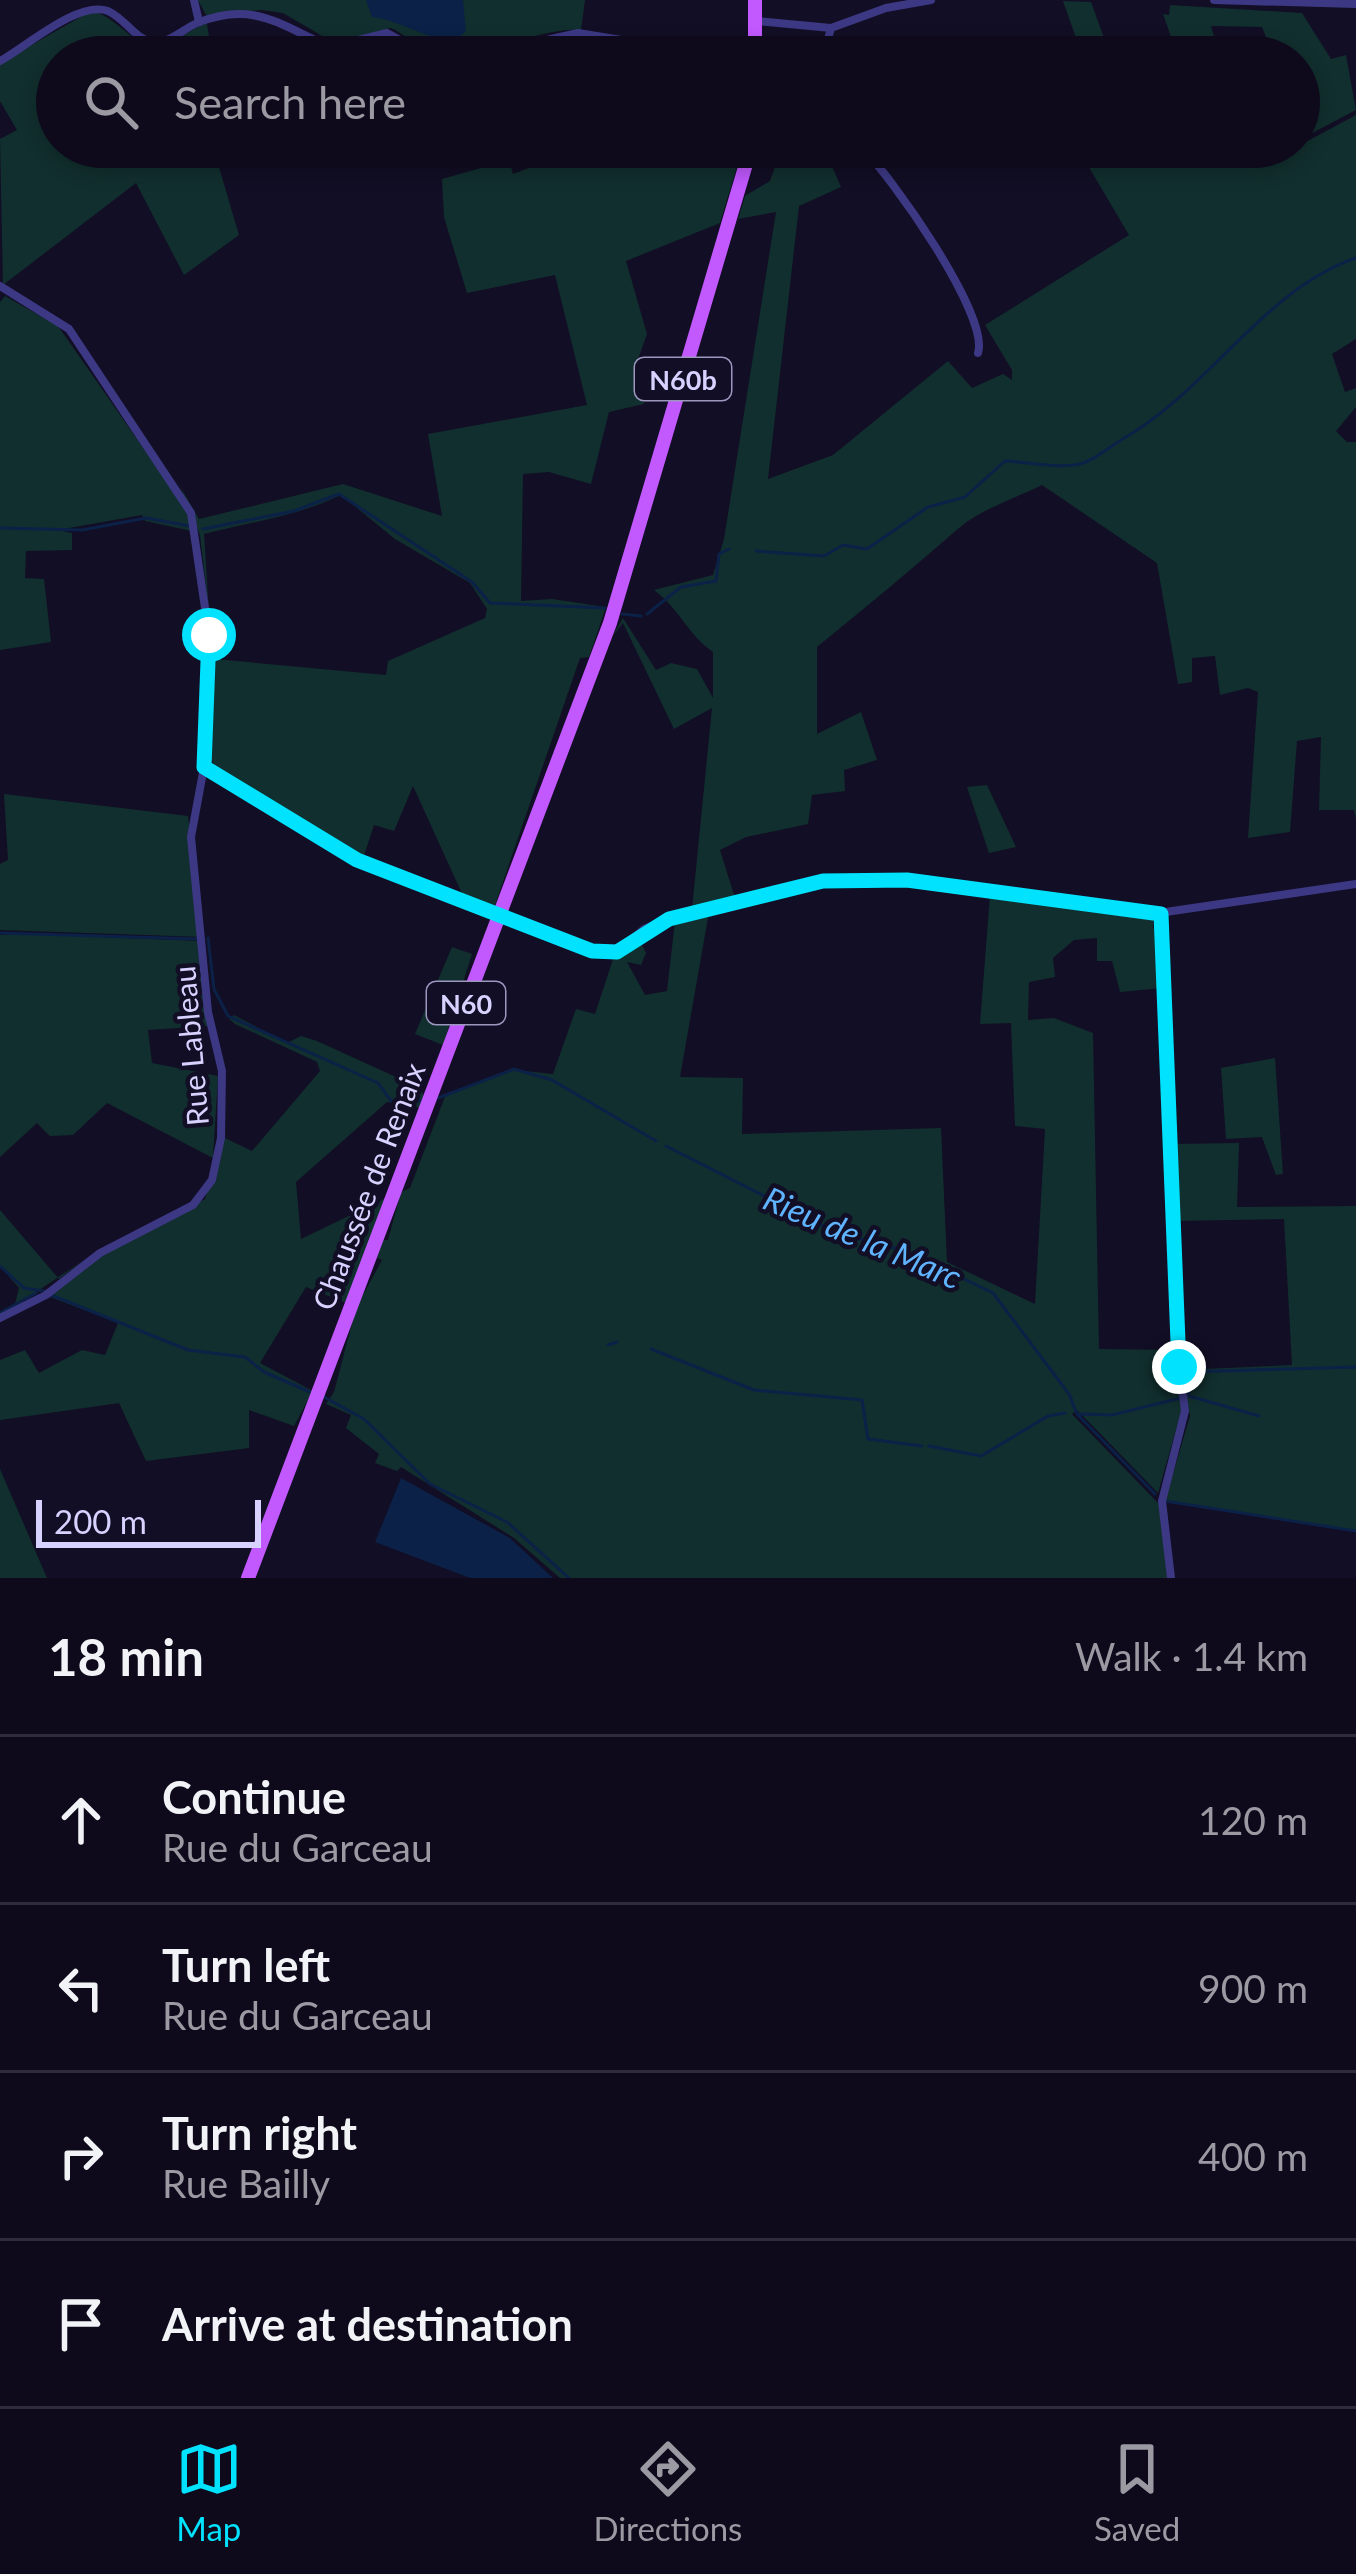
<!DOCTYPE html>
<html lang="en">
<head>
<meta charset="utf-8">
<style>
	body { margin:0; font-family:Lato,sans-serif; background:#171325; color:#f1f3f6 }
	.scale { position:absolute; left:36px; bottom:30px; width:225px; box-sizing:border-box; padding-left:12px; border:6px solid #d7d2ff; border-top:0; font-size:33px; line-height:42px; white-space:nowrap; color:#d7d2ff; -webkit-text-stroke:9px #120e25; paint-order:stroke }
	.stop { position:absolute; width:36px; height:36px; margin:-27px; border:9px solid #00e2fd; border-radius:50%; background:#fff }
	.stop.end { background:#00e2fd; border-color:#fff; box-shadow:0 3px 12px #0008 }
	.list { margin:0; padding:0; list-style:none }
	h2 { display:flex; justify-content:space-between; align-items:center; height:156px; margin:0; padding:0 48px; font-size:51px }
	h2 small { font-size:39px; font-weight:400; color:#9b9aa3 }
	.list li { display:grid; grid-template-columns:78px 1fr auto; gap:36px; align-items:center; box-sizing:border-box; height:168px; padding:0 48px; border-top:3px solid #2e2b3b }
	.list b { display:block; font-size:45px; white-space:nowrap }
	.list p { margin:0; font-size:39px; white-space:nowrap; color:#9b9aa3 }
	.list em { font-size:39px; font-style:normal; color:#9b9aa3 }
	.icon { flex:none; width:66px; height:66px; fill:none; stroke:currentColor; stroke-width:2; stroke-linecap:round; stroke-linejoin:round }
	.map { position:relative; flex:none; width:1356px; height:1578px; overflow:hidden }
	.search { position:absolute; background:#0e0a1c; box-shadow:0 6px 18px #0003; left:36px; right:36px; top:36px; height:132px; display:flex; align-items:center; gap:30px; box-sizing:border-box; padding:0 42px; border-radius:66px; color:#9b9aa3; font-size:45px }
	.sheet { height:828px; background:#0e0a1c }
	nav { display:flex; justify-content:space-around; align-items:center; box-sizing:border-box; height:168px; border-top:3px solid #2e2b3b; background:#0e0a1c; font-size:33px; color:#9b9aa3 }
	nav a { display:grid; justify-items:center; gap:6px }
	nav .on { color:#00e2fd }
	.map>svg:first-child { display:block }
	.green { fill:#112f2e }
	.water { fill:#0b2147 }
	.lines { fill:none; stroke-linecap:round; stroke-linejoin:round }
	.stream { stroke:#0b2147; stroke-width:3 }
	.street { stroke:#3c3884; stroke-width:8 }
	.primary { stroke:#c259ff; stroke-width:14 }
	.route { stroke:#00e2fd; stroke-width:15 }
	.labels { text-anchor:middle; dominant-baseline:central; stroke-width:9; stroke-linejoin:round; paint-order:stroke }
	.shield { fill:#120e25; stroke:#9c97be; stroke-width:3 }
	.shield-label { font-size:27px; font-weight:bold; fill:#d7d2ff }
	.street-label { font-size:30px; fill:#d7d2ff; stroke:#120e25 }
	.water-label { font-size:33px; font-style:italic; fill:#60b4ff; stroke:#120e25 }
</style>
</head>
<body>
<div class="map">
<svg width="1356" height="1578" viewBox="0 0 1356 1578">
	<rect width="100%" height="100%" fill="#120e25"/>
	<g class="green">
		<path d="M198 0H585L581 30C534 27 465 67 423 48 412 43 403 33 391 28L336 44 283 13 262 10 206 15Z"/>
		<polygon points="1063,1 1091,2 1111,57 1008,57 1082,55"/>
		<polygon points="1170,5 1302,13 1331,59 1346,55 1356,110 1299,140 1299,57 1274,57 1262,27 1211,26 1220,57 1178,57 1163,14 1169,15"/>
		<path d="M91 11C119 16 138 55 165 46 180 40 190 28 207 24L211 50 198 57H57V147H213L239 235 184 275 136 183 3 285 0 139 17 130 0 101V63Z"/>
		<path d="M1356 115V339L1332 354 1345 392 1356 388V407L1336 431 1347 442H1356V820L1354 810H1319L1321 737 1297 741 1290 832 1248 838 1258 692 1248 688 1220 695 1215 656 1192 658V682L1178 684 1157 563 1042 485C1016 498 981 509 959 528 913 568 865 608 817 647V734L861 712 877 760 844 770 845 791 812 795 808 824 746 837 720 850 736 901 692 909 712 708 674 729 623 623 612 637 623 618 656 670 671 663 697 669 713 698V652C687 634 680 609 654 590L713 575 724 539 776 212 738 219 745 196 770 181 782 147 825 150 841 187 799 206 768 479 833 455 948 361 972 388 1003 374 1012 380V370L985 325 1129 235 1077 147H1255L1265 164Z"/>
		<path d="M560 147H743L720 223 626 261 647 334 634 370 644 404 609 412 591 484 549 472 523 474 521 601 552 599 606 607 589 657 580 658 494 908 464 898 413 786 394 831 374 825 363 859 217 771 208 751 210 628 215 659 386 675 388 661 485 618 487 609 470 583 395 539 341 495C298 516 251 522 204 534L209 611 200 535 180 486 199 519 343 484 442 516 428 434 587 405 555 275 467 293 444 217 442 179 509 160 513 174 561 156Z"/>
		<polygon points="5,296 58,326 190,515 192,531 145,521 142,515 58,530 72,533 72,550 26,551 25,578 44,579 51,642 0,650 0,302"/>
		<polygon points="987,785 1016,847 989,853 967,787"/>
		<polygon points="4,794 188,816 203,937 0,930 0,864 8,860"/>
		<polygon points="990,895 1153,918 1153,928 1161,927 1162,988 1120,992 1112,961 1097,961 1097,938 1074,940 1053,958 1055,977 1029,982 1028,1020 1054,1018 1093,1033 1099,1349 1172,1350 1168,1156 1183,1405 1158,1493 1077,1410 1072,1414 1159,1504 1169,1578 560,1578 514,1538 401,1467 397,1471 375,1463 379,1454 346,1428 351,1415 326,1404 334,1392 356,1308 382,1260 377,1258 383,1240 388,1240 401,1192 410,1188 446,1094 515,1070 553,1074 576,1009 595,1014 613,959 642,945 646,953 641,965 627,962 645,995 667,991 675,921 709,912 680,1077 743,1078 742,1134 941,1128 947,1262 1035,1304 1045,1129 1015,1126 1011,1023 980,1024"/>
		<polygon points="27,934 200,941 208,1026 148,1030 152,1063 218,1076 213,1158 107,1103 73,1135 50,1136 37,1123 0,1157 0,935"/>
		<polygon points="452,947 472,954 443,1045 415,1034"/>
		<polygon points="234,1015 287,1043 301,1036 317,1041 420,1088 424,1096 420,1108 387,1102 296,1182 301,1239 386,1198 346,1303 306,1287 260,1363 313,1391 294,1426 249,1410 249,1448 146,1461 119,1403 0,1420 0,1360 25,1350 39,1373 82,1350 105,1355 118,1323 50,1297 95,1260 205,1199 225,1138 252,1151 320,1071 317,1062 235,1024 229,1019"/>
		<polygon points="1275,1058 1283,1174 1276,1175 1262,1137 1226,1139 1221,1068"/>
		<polygon points="1239,1143 1237,1207 1356,1206 1356,1531 1165,1501 1190,1416 1182,1370 1292,1365 1284,1219 1174,1221 1173,1144"/>
		<polygon points="0,1210 59,1279 84,1260 0,1316 15,1304 19,1288 0,1266"/>
		<polygon points="0,1469 47,1578 0,1578"/>
	</g>
	<g class="water">
		<path d="M366 0H463L466 31 457 39C428 42 401 20 372 17Z"/>
		<polygon points="401,1478 510,1538 553,1578 470,1578 375,1542"/>
	</g>
	<g class="lines">
		<g class="stream">
			<polyline points="0,528 82,530 146,518 190,526"/>
			<polyline points="203,529 294,511 339,494 472,582 490,603 605,608"/>
			<path d="M756 551 824 556 843 545 867 549 928 507 965 497 1005 461C1029 462 1057 469 1080 464 1094 461 1109 447 1121 440 1210 390 1261 291 1356 258"/>
			<polyline points="622,614 641,616"/>
			<polyline points="647,614 681,587 716,581 719,554 729,549"/>
			<polyline points="0,933 199,939"/>
			<polyline points="208,938 214,989 228,1016 378,1083 392,1102 421,1101"/>
			<polyline points="438,1098 514,1069 552,1080 656,1141"/>
			<polyline points="666,1146 837,1233 906,1251 993,1293 1069,1394 1077,1414 1155,1494"/>
			<polyline points="0,1266 24,1288 44,1291"/>
			<polyline points="51,1295 188,1350 245,1357 264,1372 310,1392"/>
			<polyline points="0,1313 36,1293"/>
			<polyline points="608,1345 617,1342"/>
			<polyline points="651,1349 754,1390 862,1400 868,1439 922,1446"/>
			<polyline points="324,1397 364,1419 430,1484 507,1522 569,1578"/>
			<polyline points="1079,1414 1112,1415 1181,1398"/>
			<polyline points="1259,1416 1189,1396 1188,1372 1356,1367"/>
			<polyline points="929,1446 981,1456 1048,1416 1065,1413"/>
			<polyline points="1165,1501 1356,1531"/>
		</g>
		<g class="street">
			<polyline points="194,0 199,22"/>
			<polyline points="1214,0 1356,4"/>
			<polyline points="757,21 831,28 886,8 931,0"/>
			<polyline points="823,57 831,28"/>
			<path d="M0 61C26 47 78 0 108 11 127 20 133 38 154 43 171 42 182 30 197 23 255 0 281 26 330 47L387 33 431 57 483 54 578 33 640 43 753 50"/>
			<path d="M861 147C891 175 990 316 978 353"/>
			<polyline points="0,286 69,329 191,513 209,635 204,767 357,859 604,954 617,952 644,929 669,919 823,881 907,880 1152,914 1356,884"/>
			<polyline points="1161,913 1178,1354 1185,1411 1162,1501 1171,1578"/>
			<polyline points="0,1318 46,1295 100,1253 193,1205 212,1180 221,1138 222,1071 208,1012 191,837 204,767"/>
		</g>
		<g class="primary">
			<polyline points="755,0 755,57"/>
			<polyline points="248,1578 610,623 751,147"/>
		</g>
	</g>
	<g class="lines">
		<polyline class="route" points="209,635 204,767 357,860 592,951 617,952 669,919 823,881 907,880 1161,914 1179,1367"/>
	</g>
	<g class="labels">
		<g class="shield">
			<rect x="635" y="358" width="96" height="42" rx="9"/>
			<rect x="427" y="982" width="78" height="42" rx="9"/>
		</g>
		<g class="shield-label">
			<text x="683" y="379">N60b</text>
			<text x="466" y="1003">N60</text>
		</g>
		<g class="street-label">
			<text transform="translate(190 1046) rotate(-95)">Rue Lableau</text>
			<text transform="translate(368 1186) rotate(-69)">Chaussée de Renaix</text>
		</g>
		<g class="water-label">
			<text transform="translate(863 1237) rotate(23)">Rieu de la Marc</text>
		</g>
	</g>
</svg>
<div class="scale">200 m</div>
<div class="stop" style="left:209px;top:635px"></div>
<div class="stop end" style="left:1179px;top:1367px"></div>
<div class="search"><svg class="icon" aria-label="search" viewBox="0 0 24 24"><circle cx="10" cy="10" r="6"/><path d="M15 15l6 6"/></svg>Search here</div>
</div>
<section class="sheet">
<h2>18 min<small>Walk · 1.4 km</small></h2>
<ul class="list">
<li><svg class="icon" aria-label="ahead" viewBox="0 0 24 24"><path d="M12 20V5M6 11l6-6 6 6"/></svg><div><b>Continue</b><p>Rue du Garceau</p></div><em>120 m</em></li>
<li><svg class="icon" aria-label="left" viewBox="0 0 24 24"><path d="M17 20v-9H6M10 6l-5 5 5 5"/></svg><div><b>Turn left</b><p>Rue du Garceau</p></div><em>900 m</em></li>
<li><svg class="icon" aria-label="right" viewBox="0 0 24 24"><path d="M7 20v-9h11M14 6l5 5-5 5"/></svg><div><b>Turn right</b><p>Rue Bailly</p></div><em>400 m</em></li>
<li><svg class="icon" aria-label="arrive" viewBox="0 0 24 24"><path d="M6 21V4h12l-3 4 3 4H6"/></svg><div><b>Arrive at destination</b></div></li>
</ul>
</section>
<nav>
<a class="on"><svg class="icon" aria-label="map" viewBox="0 0 24 24"><path d="M3 6l6-2 6 2 6-2v14l-6 2-6-2-6 2zM9 4v14M15 6v14"/></svg>Map</a>
<a><svg class="icon" aria-label="directions" viewBox="0 0 24 24"><path d="M12 3l9 9-9 9-9-9zM9 14v-3h6M13 9l2 2-2 2"/></svg>Directions</a>
<a><svg class="icon" aria-label="saved" viewBox="0 0 24 24"><path d="M7 4h10v16l-5-4-5 4z"/></svg>Saved</a>
</nav>
</body>
</html>
